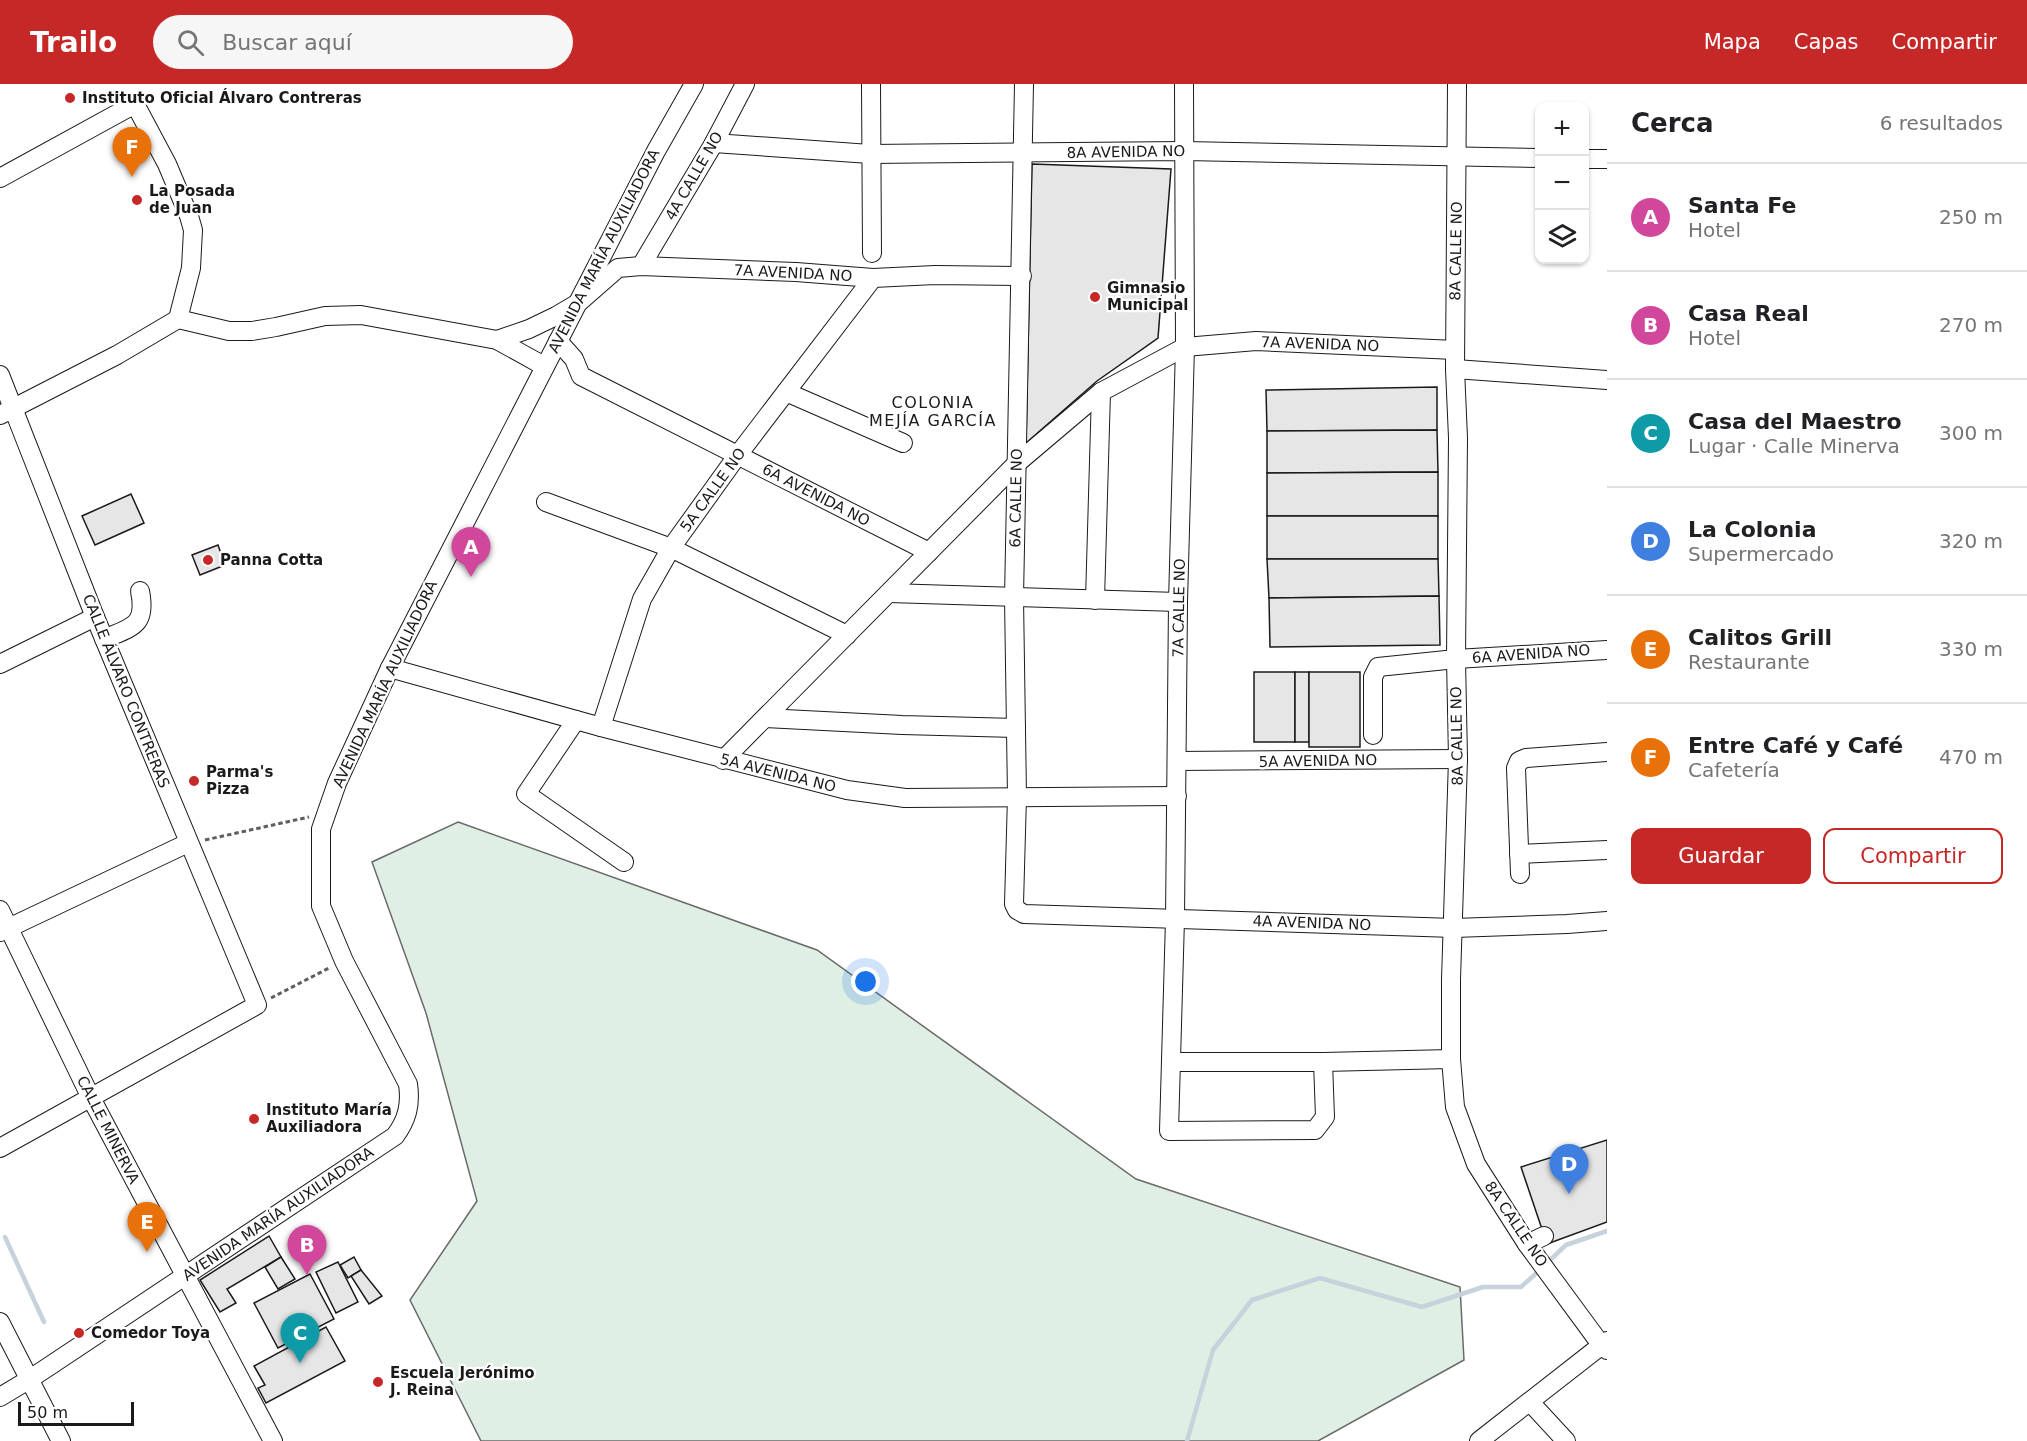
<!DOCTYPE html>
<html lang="es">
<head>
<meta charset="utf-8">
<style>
	body { margin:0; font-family:"DejaVu Sans",sans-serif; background:#f6f6f6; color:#202124 }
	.controls { position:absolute; right:18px; top:18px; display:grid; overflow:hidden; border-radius:12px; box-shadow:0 2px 4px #0004 }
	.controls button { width:54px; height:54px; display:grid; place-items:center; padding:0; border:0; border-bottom:2px solid #e0e0e0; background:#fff; color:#202124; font:30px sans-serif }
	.scale { position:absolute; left:18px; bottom:15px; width:116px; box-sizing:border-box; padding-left:6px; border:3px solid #1a1a1a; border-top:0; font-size:16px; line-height:21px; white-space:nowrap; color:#1a1a1a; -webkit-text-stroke:4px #fff; paint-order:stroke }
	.you { position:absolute; left:866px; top:898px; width:21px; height:21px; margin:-15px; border:4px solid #fff; border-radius:50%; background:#1a73e8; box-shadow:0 0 0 9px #1a73e833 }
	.badge { display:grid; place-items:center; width:39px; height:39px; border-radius:50%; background:#c62828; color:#fff; font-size:20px; font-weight:700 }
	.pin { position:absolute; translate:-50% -50px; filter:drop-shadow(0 2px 3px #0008) }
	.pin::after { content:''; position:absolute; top:32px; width:21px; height:18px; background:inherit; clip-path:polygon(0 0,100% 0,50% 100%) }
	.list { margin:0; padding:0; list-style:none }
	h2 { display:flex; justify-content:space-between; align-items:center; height:78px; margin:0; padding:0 24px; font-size:26px }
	h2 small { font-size:20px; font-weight:400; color:#757577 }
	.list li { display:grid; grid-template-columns:39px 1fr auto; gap:18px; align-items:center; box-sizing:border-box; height:108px; padding:0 24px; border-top:2px solid #e0e0e0 }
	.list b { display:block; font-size:22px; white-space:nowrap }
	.list p { margin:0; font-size:20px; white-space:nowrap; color:#757577 }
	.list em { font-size:20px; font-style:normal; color:#757577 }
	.actions { display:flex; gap:12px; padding:18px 24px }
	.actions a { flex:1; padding:14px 0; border:2px solid #c62828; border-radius:12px; text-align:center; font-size:21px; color:#c62828 }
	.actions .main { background:#c62828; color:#fff }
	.icon { flex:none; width:33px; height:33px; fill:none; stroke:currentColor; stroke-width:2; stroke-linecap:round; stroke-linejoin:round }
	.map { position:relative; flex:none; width:1607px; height:1357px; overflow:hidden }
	header { display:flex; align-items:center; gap:36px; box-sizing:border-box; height:84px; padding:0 30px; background:#c62828; color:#fff }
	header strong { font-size:28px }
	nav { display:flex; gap:33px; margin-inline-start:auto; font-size:21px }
	.search { width:420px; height:54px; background:#f6f6f6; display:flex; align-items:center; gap:15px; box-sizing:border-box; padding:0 21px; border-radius:33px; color:#757577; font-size:22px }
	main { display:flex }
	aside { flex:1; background:#fff }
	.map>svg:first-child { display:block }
	.green { fill:#e0efe3; stroke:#6a6a6a; stroke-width:1.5 }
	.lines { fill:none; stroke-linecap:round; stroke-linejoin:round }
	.stream { stroke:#c6d2dc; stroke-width:4.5 }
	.building { fill:#e6e6e6; stroke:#1a1a1a; stroke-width:1.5 }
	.minor-casing { stroke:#1a1a1a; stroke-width:20 }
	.path { stroke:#5f5f5f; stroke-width:3; stroke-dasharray:4.5 3; stroke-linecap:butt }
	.minor { stroke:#fff; stroke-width:18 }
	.poi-dot { fill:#c62828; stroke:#fff; stroke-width:2 }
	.labels { text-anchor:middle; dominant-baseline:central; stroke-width:4.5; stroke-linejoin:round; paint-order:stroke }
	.poi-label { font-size:15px; font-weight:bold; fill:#1a1a1a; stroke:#fff; text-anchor:start }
	.street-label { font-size:15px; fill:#1a1a1a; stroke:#fff }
	.neighbourhood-label { font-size:16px; letter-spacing:1.5px; fill:#1a1a1a; stroke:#fff }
</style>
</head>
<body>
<header>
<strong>Trailo</strong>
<div class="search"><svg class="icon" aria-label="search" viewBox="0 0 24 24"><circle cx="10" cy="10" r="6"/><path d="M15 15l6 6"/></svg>Buscar aquí</div>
<nav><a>Mapa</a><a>Capas</a><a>Compartir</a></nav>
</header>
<main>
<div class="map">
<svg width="1607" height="1357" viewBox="0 0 1607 1357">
	<rect width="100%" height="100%" fill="#fff"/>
	<polygon class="green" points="458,738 817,866 1136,1095 1460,1203 1464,1276 1318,1357 481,1357 410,1216 477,1117 426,929 372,778"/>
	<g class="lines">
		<g class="stream">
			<polyline points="5,1153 44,1238"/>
			<polyline points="1547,1179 1566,1161 1607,1147"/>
			<polyline points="1187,1357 1213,1266 1252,1216 1320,1194 1422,1223 1483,1203 1521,1203 1541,1185"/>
		</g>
	</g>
	<g class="building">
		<polygon points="1032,80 1171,85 1158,254 1097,297 1026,359"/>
		<polygon points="1437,303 1437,346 1267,347 1266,306"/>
		<polygon points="1437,346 1438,388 1267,389 1267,347"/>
		<polygon points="1438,388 1438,432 1267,432 1267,389"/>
		<polygon points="131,410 144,439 95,461 82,432"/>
		<rect x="1267" y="432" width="171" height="43"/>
		<polygon points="218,461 225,481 200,491 192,471"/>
		<polygon points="1267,475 1438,475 1439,512 1269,514"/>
		<polygon points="1439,512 1440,561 1270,563 1269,514"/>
		<rect x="1254" y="588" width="41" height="70"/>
		<rect x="1295" y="588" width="14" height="70"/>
		<rect x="1309" y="588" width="51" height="75"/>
		<polygon points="1607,1056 1607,1138 1547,1160 1521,1083"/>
		<polygon points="269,1152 281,1173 227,1205 236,1219 220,1228 200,1196"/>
		<polygon points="281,1173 295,1195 278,1205 265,1183"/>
		<polygon points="354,1173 361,1186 348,1194 340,1181"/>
		<polygon points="338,1178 358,1218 336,1229 316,1188"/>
		<polygon points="361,1186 382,1212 369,1220 351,1192"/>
		<polygon points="310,1190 334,1235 278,1264 254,1219"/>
		<polygon points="326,1243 345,1277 266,1319 258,1304 265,1301 254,1282"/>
	</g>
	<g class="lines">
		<defs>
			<g id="minor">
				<polyline points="871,0 872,169"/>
				<polyline points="1024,0 1014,514 1017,712 1014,820 1017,826 1024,830 1454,844 1567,840 1607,837"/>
				<polyline points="1184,0 1185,263 1178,518 1175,835 1169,1047 1315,1046 1325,1033 1323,978"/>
				<polyline points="1457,0 1455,285 1458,354 1456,575 1458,675 1451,896 1451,975 1455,1023 1476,1080 1527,1160 1602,1262 1607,1266"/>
				<polyline points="714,59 870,70 1185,67 1540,74"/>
				<polyline points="1584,75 1607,75"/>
				<polyline points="0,94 135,20 167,80 189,132 193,146 191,184 178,235"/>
				<polyline points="641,182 714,59 745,0"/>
				<polyline points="497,256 529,245 556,232 578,219 618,184 641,182 796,188 873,194 935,191 1022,192"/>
				<polyline points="558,257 574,275 581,292 929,468"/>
				<polyline points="1455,285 1607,296"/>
				<polyline points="0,291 95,533 257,921 0,1064"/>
				<polyline points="786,308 903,359"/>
				<polyline points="0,331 117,271 178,235 229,247 252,247 276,243 325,232 361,231 497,256 544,282"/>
				<polyline points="546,418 671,464 847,551"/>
				<polyline points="889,509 1178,518"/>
				<polyline points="1095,516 1101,308"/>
				<path d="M104 555C132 543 147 542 140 507"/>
				<polyline points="0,580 95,533"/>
				<polyline points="390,584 601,643 847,706 905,714 1177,712"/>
				<polyline points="765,634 902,641 1016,644"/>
				<polyline points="576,636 526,710 624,778"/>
				<polyline points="601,643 642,515 671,464 737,372 873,194"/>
				<polyline points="1373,651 1373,593 1378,583 1456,575 1607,566"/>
				<polyline points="723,676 1016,380 1101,308 1185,263 1256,257 1455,266"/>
				<polyline points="1177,677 1458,675"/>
				<polyline points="1519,770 1607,766"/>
				<polyline points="1520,790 1516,684 1519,677 1526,674 1607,668"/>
				<polyline points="0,826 91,1014 273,1357"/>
				<polyline points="0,848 188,759"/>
				<polyline points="1171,978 1323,978 1451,975"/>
				<polyline points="1527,1160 1544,1152"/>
				<polyline points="0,1238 61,1357"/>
				<path d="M0 1313 30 1295 395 1052C407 1036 411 1021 408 1000L344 877 321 822V745L337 699 390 584 656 67 694 0"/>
				<polyline points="1530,1318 1566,1357"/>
				<polyline points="1479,1357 1607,1257"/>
			</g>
		</defs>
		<use href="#minor" class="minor-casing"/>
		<g class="path">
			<polyline points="205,756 309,733"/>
			<polyline points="271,914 329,884"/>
		</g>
		<use href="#minor" class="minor"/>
	</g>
	<g class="poi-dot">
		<circle cx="70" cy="14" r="6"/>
		<circle cx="137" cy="116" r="6"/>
		<circle cx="1095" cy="213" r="6"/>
		<circle cx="208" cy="476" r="6"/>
		<circle cx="194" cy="697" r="6"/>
		<circle cx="254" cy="1035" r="6"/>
		<circle cx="79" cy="1249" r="6"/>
		<circle cx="378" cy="1298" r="6"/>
	</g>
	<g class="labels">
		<g class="poi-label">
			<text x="82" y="14">Instituto Oficial Álvaro Contreras</text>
			<text x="149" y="107">La Posada<tspan x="149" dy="17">de Juan</tspan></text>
			<text x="1107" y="204">Gimnasio<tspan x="1107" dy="17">Municipal</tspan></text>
			<text x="220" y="476">Panna Cotta</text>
			<text x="206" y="688">Parma's<tspan x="206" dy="17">Pizza</tspan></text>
			<text x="266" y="1026">Instituto María<tspan x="266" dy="17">Auxiliadora</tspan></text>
			<text x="91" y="1249">Comedor Toya</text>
			<text x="390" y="1289">Escuela Jerónimo<tspan x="390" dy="17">J. Reina</tspan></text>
		</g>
		<g class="street-label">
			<text transform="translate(1126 68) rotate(-1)">8A AVENIDA NO</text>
			<text transform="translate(694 92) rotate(-60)">4A CALLE NO</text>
			<text transform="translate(604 167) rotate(-63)">AVENIDA MARÍA AUXILIADORA</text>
			<text transform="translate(1456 167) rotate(-89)">8A CALLE NO</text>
			<text transform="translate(793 189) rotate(3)">7A AVENIDA NO</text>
			<text transform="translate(1320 260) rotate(2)">7A AVENIDA NO</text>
			<text transform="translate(713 406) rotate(-54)">5A CALLE NO</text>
			<text transform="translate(816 411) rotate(27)">6A AVENIDA NO</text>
			<text transform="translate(1016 414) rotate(-89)">6A CALLE NO</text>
			<text transform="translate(1179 524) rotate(-89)">7A CALLE NO</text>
			<text transform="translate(1531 570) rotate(-4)">6A AVENIDA NO</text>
			<text transform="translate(385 600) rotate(-65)">AVENIDA MARÍA AUXILIADORA</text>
			<text transform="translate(126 607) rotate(68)">CALLE ÁLVARO CONTRERAS</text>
			<text transform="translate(1457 652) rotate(-91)">8A CALLE NO</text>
			<text transform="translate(1318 677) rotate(-1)">5A AVENIDA NO</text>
			<text transform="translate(778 689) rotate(14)">5A AVENIDA NO</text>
			<text transform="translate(1312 839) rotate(2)">4A AVENIDA NO</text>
			<text transform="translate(108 1046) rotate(63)">CALLE MINERVA</text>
			<text transform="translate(278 1130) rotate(-34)">AVENIDA MARÍA AUXILIADORA</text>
			<text transform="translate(1516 1140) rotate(56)">8A CALLE NO</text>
		</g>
		<g class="neighbourhood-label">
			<text x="933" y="318">COLONIA<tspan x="933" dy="18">MEJÍA GARCÍA</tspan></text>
		</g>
	</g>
</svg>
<div class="controls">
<button>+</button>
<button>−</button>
<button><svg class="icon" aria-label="layers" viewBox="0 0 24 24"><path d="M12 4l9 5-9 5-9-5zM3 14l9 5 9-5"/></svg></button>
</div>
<div class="scale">50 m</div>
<div class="you"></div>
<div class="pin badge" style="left:471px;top:493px;background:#d1479c">A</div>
<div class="pin badge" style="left:307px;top:1191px;background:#d1479c">B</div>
<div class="pin badge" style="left:300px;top:1279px;background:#0f9aa8">C</div>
<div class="pin badge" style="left:1569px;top:1110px;background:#3f7fe0">D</div>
<div class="pin badge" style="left:147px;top:1168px;background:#e8710a">E</div>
<div class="pin badge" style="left:132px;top:93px;background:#e8710a">F</div>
</div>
<aside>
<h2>Cerca<small>6 resultados</small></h2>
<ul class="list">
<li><span class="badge" style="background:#d1479c">A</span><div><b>Santa Fe</b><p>Hotel</p></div><em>250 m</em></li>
<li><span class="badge" style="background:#d1479c">B</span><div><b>Casa Real</b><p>Hotel</p></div><em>270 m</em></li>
<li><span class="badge" style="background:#0f9aa8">C</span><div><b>Casa del Maestro</b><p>Lugar · Calle Minerva</p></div><em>300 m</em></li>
<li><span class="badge" style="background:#3f7fe0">D</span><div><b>La Colonia</b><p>Supermercado</p></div><em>320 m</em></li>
<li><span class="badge" style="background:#e8710a">E</span><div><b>Calitos Grill</b><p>Restaurante</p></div><em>330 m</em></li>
<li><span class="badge" style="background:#e8710a">F</span><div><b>Entre Café y Café</b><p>Cafetería</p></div><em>470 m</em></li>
</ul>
<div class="actions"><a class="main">Guardar</a><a>Compartir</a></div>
</aside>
</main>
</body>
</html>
